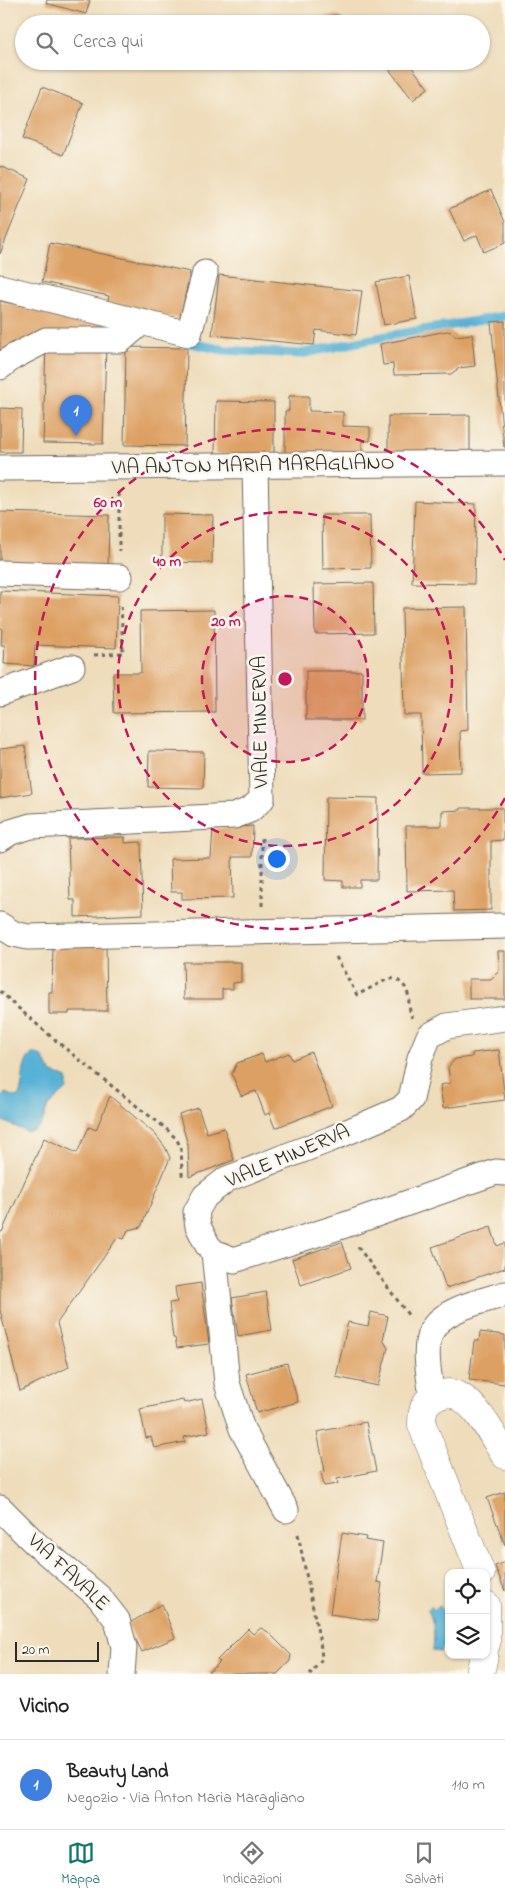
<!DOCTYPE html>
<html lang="it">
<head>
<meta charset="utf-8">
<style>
	body { margin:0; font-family:"Indie Flower",sans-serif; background:#f6f6f6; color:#222 }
	.controls { position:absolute; right:15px; bottom:15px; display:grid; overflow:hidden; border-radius:10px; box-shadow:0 1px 4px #0004 }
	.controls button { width:45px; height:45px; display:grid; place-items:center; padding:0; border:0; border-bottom:1px solid #e0e0e0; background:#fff; color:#222; font:25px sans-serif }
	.scale { position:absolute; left:15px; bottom:12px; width:84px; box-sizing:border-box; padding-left:5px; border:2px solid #2b2b2b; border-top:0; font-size:14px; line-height:18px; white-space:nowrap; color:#2b2b2b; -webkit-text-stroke:4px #fbf7ec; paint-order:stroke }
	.you { position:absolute; left:276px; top:858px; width:18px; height:18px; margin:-12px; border:4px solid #fff; border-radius:50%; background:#1a73e8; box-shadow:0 0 0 8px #1a73e833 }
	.badge { display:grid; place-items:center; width:32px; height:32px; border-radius:50%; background:#0f766e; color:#fff; font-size:16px; font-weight:700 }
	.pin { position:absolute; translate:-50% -41px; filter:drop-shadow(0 1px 2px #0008) }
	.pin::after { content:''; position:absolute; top:26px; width:18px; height:15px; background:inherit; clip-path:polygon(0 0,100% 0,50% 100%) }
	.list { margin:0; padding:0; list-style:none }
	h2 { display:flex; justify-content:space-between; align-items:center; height:65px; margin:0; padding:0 20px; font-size:21px }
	h2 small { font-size:16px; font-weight:400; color:#767676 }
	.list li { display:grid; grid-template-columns:32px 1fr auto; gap:15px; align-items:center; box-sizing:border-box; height:90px; padding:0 20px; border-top:1px solid #e0e0e0 }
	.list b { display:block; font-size:19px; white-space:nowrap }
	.list p { margin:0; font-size:16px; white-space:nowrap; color:#767676 }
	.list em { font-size:16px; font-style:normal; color:#767676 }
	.icon { flex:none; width:28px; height:28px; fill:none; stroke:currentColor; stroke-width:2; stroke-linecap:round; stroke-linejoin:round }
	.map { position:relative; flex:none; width:505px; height:1674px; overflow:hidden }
	.search { position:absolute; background:#fff; box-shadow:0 1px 4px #0004; left:15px; right:15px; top:15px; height:55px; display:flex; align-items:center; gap:12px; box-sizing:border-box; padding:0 18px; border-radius:28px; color:#767676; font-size:19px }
	.sheet { height:155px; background:#fff }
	nav { display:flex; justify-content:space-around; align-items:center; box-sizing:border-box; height:70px; border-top:1px solid #e0e0e0; background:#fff; font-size:14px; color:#767676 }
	nav a { display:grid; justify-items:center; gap:2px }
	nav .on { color:#0f766e }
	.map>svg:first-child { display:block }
	.water { fill:#59b2d6; stroke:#426e80 }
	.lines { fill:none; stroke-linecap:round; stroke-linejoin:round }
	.stream { stroke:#59b2d6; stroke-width:9 }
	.building { fill:#dda063 }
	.street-casing { stroke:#6f695d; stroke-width:27 }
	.secondary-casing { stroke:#6f695d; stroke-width:29 }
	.path { stroke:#6f695d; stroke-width:3; stroke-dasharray:4 4; stroke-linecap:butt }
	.street { stroke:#fff; stroke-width:25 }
	.secondary { stroke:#fff; stroke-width:28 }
	.ring { fill:none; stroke:#c2185b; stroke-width:2.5; stroke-dasharray:9 6 }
	.labels { text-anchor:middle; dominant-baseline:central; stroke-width:5; stroke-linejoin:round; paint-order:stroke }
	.street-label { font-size:21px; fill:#2b2b2b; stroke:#fbf7ec }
	.centre { fill:#c2185b; stroke:#fbf7ec; stroke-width:2.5 }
	.ring-label { font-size:15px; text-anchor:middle; font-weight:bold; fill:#c2185b; stroke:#fbf7ec; stroke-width:5; stroke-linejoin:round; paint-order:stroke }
</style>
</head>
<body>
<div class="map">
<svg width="505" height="1674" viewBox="0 0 505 1674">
	<rect width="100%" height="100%" fill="#fbf7ec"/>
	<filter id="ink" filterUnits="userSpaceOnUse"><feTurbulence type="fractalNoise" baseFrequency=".02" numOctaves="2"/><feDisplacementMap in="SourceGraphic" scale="10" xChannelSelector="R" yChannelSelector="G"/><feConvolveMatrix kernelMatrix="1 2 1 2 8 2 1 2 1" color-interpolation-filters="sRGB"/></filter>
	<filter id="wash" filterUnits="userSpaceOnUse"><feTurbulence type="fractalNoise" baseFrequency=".0096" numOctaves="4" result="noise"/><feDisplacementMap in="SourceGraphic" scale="20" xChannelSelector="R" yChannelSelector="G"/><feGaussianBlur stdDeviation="1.12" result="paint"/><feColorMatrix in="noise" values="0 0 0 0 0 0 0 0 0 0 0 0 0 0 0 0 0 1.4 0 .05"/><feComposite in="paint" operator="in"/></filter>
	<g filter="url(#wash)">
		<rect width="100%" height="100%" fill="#eedcba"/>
		<g class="water">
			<path d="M32 1054C46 1053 44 1063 51 1072 55 1075 62 1075 67 1078V1089L48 1106 41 1125 35 1130 27 1132 1 1120 0 1101 5 1093 16 1097 19 1096C25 1083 20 1064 32 1054Z"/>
			<path d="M431 1606 434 1610 440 1606 449 1620V1648L443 1647 440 1652 433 1651C434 1635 435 1624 428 1610Z"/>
		</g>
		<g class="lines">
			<polyline class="stream" points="185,342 224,350 300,354 382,337 505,316"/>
		</g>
		<g id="blocks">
			<g class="building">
				<polygon points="47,0 90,0 86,14 46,3"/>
				<polygon points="339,15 341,21 343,19 345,24 314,24 311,18"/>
				<polygon points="397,61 407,61 428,88 413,100 388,68"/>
				<polygon points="42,87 83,103 63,155 22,139"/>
				<polygon points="0,166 30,179 0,254"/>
				<polygon points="491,190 505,222 505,243 484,252 477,235 464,241 449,209"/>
				<polygon points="50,243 190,272 180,319 107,304 109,296 42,282"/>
				<polygon points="219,275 362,291 356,335 316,330 314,345 212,335"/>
				<polygon points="409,276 417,319 384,325 376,282"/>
				<polygon points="0,301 103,323 101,336 0,357"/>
				<polygon points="505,321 505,447 504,447 491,322"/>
				<polygon points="447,331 451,332 456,336 472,334 475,366 459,368 451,374 394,375 393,364 383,365 380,344"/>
				<polygon points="46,344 106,346 103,444 43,443"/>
				<polygon points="126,347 187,348 185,446 124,445"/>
				<polygon points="289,396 309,396 309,411 343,412 343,426 370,427 370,441 362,441 362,454 285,455 285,411 289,411"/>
				<polygon points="216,401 274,402 274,455 215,454"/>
				<polygon points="0,408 22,409 21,452 0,452"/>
				<polygon points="470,415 470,454 388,455 388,416"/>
				<polygon points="415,501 476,504 474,584 412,583"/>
				<polygon points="0,512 109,515 108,569 0,565"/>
				<polygon points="162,514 213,515 212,563 162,562"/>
				<polygon points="322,515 370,515 371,568 323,569"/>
				<polygon points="373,583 374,633 315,634 314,584"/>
				<polygon points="0,591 118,596 116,648 35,645 34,666 4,664 5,645 1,645 2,628 0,628"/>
				<polygon points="466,607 468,730 460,731 461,772 422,773 421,715 404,715 402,608"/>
				<polygon points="214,610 215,712 114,713 113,673 141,673 140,611"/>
				<rect x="306" y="671" width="56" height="49"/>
				<polygon points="25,746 32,793 0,798 0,749"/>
				<polygon points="149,751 204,752 203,788 148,787"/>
				<polygon points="326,797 378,798 377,880 360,880 360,887 343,887 343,881 325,880"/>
				<polygon points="461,808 503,808 503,840 491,841 491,910 454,911 453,890 407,891 406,826 442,826 442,811 461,810"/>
				<polygon points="253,826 252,857 232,857 233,898 182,899 182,892 171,892 170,859 211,858 213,829"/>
				<polygon points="125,837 125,843 141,842 143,914 75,917 75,900 70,900 68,838"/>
				<polygon points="106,944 107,1011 69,1011 69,1014 49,1014 49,992 52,992 53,946"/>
				<polygon points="498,951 505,951 505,999 469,999 469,979 491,979 499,971"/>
				<polygon points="183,962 241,962 241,982 233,983 233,989 222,989 222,999 184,999"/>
				<polygon points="499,1050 505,1100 443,1108 440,1085 450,1083 448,1067 455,1059 472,1057 472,1053"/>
				<polygon points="311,1052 332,1106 275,1128 269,1113 265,1115 256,1091 241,1096 232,1074 237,1063 262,1054 265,1062 289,1053 292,1060"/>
				<polygon points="110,1096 155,1134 165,1147 170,1158 141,1227 128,1230 124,1239 118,1237 57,1323 69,1367 20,1391 0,1310 0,1231 2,1232 44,1138 77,1153 89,1127 96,1130"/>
				<polygon points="198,1108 207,1133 224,1128 234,1160 189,1177 188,1145 179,1114"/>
				<polygon points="491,1227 497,1246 505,1243 505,1268 446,1288 432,1247"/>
				<polygon points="342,1242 351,1268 301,1285 292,1259"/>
				<polygon points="201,1283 209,1344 177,1348 175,1338 173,1338 169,1303 177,1302 175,1287"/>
				<polygon points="266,1292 272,1330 238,1336 232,1298"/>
				<polygon points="371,1312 388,1316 383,1340 388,1348 378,1386 336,1377 348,1322 368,1326"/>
				<polygon points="480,1332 505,1335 505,1384 469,1380 474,1341 479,1341"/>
				<polygon points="287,1363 298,1402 257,1413 246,1374"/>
				<polygon points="202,1399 209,1432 184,1437 185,1442 154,1448 151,1437 146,1438 140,1409 183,1400 184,1403"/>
				<polygon points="366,1422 376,1471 337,1479 338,1484 324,1486 321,1472 325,1471 317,1432"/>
				<polygon points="505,1492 505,1545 487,1498"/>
				<polygon points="342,1533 366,1537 365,1540 383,1543 377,1582 382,1583 377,1621 330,1614"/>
				<polygon points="505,1562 505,1591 495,1566"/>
				<polygon points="162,1604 175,1638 142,1652 128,1624"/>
				<polygon points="261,1628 268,1632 291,1655 290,1661 277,1674 207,1674 220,1662 217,1660 248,1629 253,1634"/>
			</g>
		</g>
	</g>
	<g filter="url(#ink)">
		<use href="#blocks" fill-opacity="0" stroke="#6f695d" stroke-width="1"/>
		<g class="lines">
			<defs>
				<g id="street">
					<polyline points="0,287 189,334 205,273"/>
					<polyline points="0,367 13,357 46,340 121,340 142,322"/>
					<polyline points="0,468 505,463"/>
					<polyline points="0,573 120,577"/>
					<polyline points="0,693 72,667"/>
					<polyline points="0,839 11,832 31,826 234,816 250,810 262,799 255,466"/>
					<polyline points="0,925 14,934 28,937 505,926"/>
					<polyline points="505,1018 447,1026 429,1036 420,1058 411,1099 401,1109 331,1139 227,1179 205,1196 196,1212 198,1226 208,1246 214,1252 234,1260 345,1225 496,1172 505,1173"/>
					<polyline points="214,1252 227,1383 242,1429 286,1510"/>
					<path d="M432 1397C430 1380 423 1349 431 1332 441 1309 483 1301 505 1294"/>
					<polyline points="0,1508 35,1543 99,1597 117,1620 124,1647 122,1674"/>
				</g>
				<g id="secondary">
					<path d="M481 1573 422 1425C422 1413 423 1400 437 1396 440 1396 445 1393 448 1393 473 1394 493 1437 505 1455"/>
					<polyline points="486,1605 486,1644"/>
					<polyline points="480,1674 484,1655"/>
				</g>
			</defs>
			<use href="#street" class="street-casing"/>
			<use href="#secondary" class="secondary-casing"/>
			<g class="path">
				<polyline points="119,493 119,551"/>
				<polyline points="94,655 123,653 121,603"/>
				<polyline points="262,906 262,834"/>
				<path d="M336 957 357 995 384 981 394 978C415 990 405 999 412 1018"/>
				<path d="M0 991C43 1032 91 1069 138 1107 150 1117 170 1129 178 1142 184 1153 180 1168 183 1179"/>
				<polyline points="358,1247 409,1316"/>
				<polyline points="298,1534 321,1648 322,1659 310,1674"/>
			</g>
			<use href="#street" class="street"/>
			<use href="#secondary" class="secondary"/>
		</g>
	</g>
	<circle cx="285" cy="679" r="83" fill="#c2185b" fill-opacity=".12"/>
	<g class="ring">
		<circle cx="285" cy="679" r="83"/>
		<circle cx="285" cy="679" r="167"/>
		<path d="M505 798A250 250 0 1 1 505 560"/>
	</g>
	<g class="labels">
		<g class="street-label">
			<text transform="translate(253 466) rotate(-1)">VIA ANTON MARIA MARAGLIANO</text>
			<text transform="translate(261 722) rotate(-91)">VIALE MINERVA</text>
			<text transform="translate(288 1157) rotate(-23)">VIALE MINERVA</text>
			<text transform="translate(68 1573) rotate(43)">VIA FAVALE</text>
		</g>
	</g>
	<circle cx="285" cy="679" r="8" class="centre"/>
	<g class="ring-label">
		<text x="108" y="507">60 m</text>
		<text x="167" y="566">40 m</text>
		<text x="226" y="626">20 m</text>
	</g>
</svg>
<div class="controls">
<button><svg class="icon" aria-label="locate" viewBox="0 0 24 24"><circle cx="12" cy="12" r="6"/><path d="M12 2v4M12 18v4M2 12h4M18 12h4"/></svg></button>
<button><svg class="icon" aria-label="layers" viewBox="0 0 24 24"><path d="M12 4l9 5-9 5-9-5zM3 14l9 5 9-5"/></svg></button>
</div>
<div class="scale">20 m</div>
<div class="you"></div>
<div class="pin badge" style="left:76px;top:436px;background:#3f7fe0">1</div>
<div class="search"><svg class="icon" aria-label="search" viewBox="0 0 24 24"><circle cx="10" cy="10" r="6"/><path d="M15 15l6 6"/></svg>Cerca qui</div>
</div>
<section class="sheet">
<h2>Vicino<small></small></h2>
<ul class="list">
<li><span class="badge" style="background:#3f7fe0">1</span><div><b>Beauty Land</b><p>Negozio · Via Anton Maria Maragliano</p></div><em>110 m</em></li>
</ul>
</section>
<nav>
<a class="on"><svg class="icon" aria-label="map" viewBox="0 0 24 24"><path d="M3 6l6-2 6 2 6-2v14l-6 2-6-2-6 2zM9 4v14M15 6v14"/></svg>Mappa</a>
<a><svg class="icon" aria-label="directions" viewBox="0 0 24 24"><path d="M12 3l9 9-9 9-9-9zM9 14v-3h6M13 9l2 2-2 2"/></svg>Indicazioni</a>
<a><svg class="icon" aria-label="saved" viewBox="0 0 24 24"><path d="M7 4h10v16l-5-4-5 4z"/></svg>Salvati</a>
</nav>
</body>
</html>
